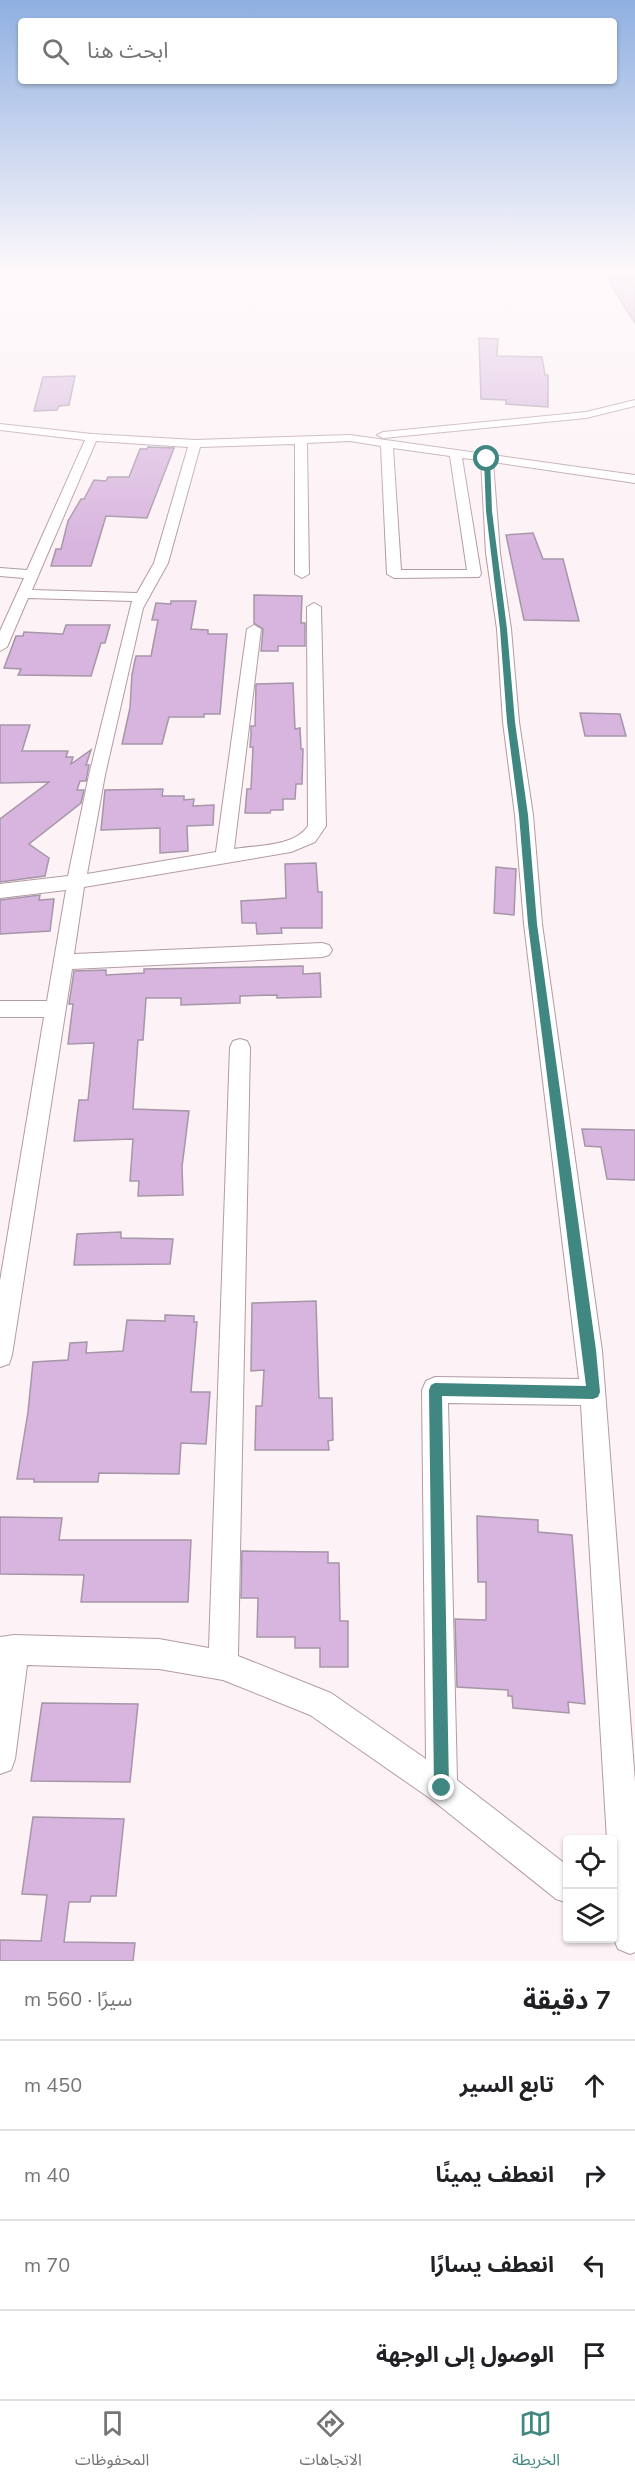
<!DOCTYPE html>
<html lang="ar">
<head>
<meta charset="utf-8">
<style>
	body { margin:0; font-family:"Nunito Sans","Noto Sans Arabic",sans-serif; background:#f2f2f2; color:#202124; direction:rtl }
	.controls { position:absolute; right:18px; bottom:18px; display:grid; overflow:hidden; border-radius:6px; box-shadow:0 2px 4px #0004 }
	.controls button { width:54px; height:54px; display:grid; place-items:center; padding:0; border:0; border-bottom:2px solid #e0e0e0; background:#fff; color:#202124; font:30px sans-serif }
	.stop { position:absolute; width:18px; height:18px; margin:-14px; border:4px solid #408781; border-radius:50%; background:#fff }
	.stop.end { background:#408781; border-color:#fff; box-shadow:0 2px 6px #0008 }
	.list { margin:0; padding:0; list-style:none }
	h2 { display:flex; justify-content:space-between; align-items:center; height:78px; margin:0; padding:0 24px; font-size:26px }
	h2 small { font-size:20px; font-weight:400; color:#757577 }
	.list li { display:grid; grid-template-columns:39px 1fr auto; gap:18px; align-items:center; box-sizing:border-box; height:90px; padding:0 24px; border-top:2px solid #e0e0e0 }
	.list b { display:block; font-size:22px; white-space:nowrap }
	.list em { font-size:20px; font-style:normal; color:#757577 }
	.icon { flex:none; width:33px; height:33px; fill:none; stroke:currentColor; stroke-width:2; stroke-linecap:round; stroke-linejoin:round }
	.map { position:relative; flex:none; width:635px; height:1961px; overflow:hidden; direction:ltr }
	.search { position:absolute; background:#fff; box-shadow:0 2px 4px #0004; left:18px; right:18px; top:18px; height:66px; display:flex; align-items:center; gap:15px; box-sizing:border-box; padding:0 21px; border-radius:6px; color:#757577; font-size:22px }
	.sheet { height:438px; background:#fff }
	nav { display:flex; justify-content:space-around; align-items:center; box-sizing:border-box; height:84px; border-top:2px solid #e0e0e0; background:#fff; font-size:16px; color:#757577 }
	nav a { display:grid; justify-items:center; gap:3px }
	nav .on { color:#408781 }
	.map>svg:first-child { display:block }
	.building { fill:#d8b5de; stroke:#a596a8; stroke-width:1.5 }
	.lines { fill:none; stroke-linecap:round; stroke-linejoin:round }
	.minor-casing { stroke:#b39ba4; stroke-width:2 }
	.minor { fill:#fff; fill-rule:evenodd }
	.route { fill:#408781 }
</style>
</head>
<body>
<div class="map">
<svg width="635" height="1961" viewBox="0 0 635 1961">
	<rect width="100%" height="100%" fill="#fdf2f6"/>
	<g class="building">
		<polygon points="612,269 629,269 629,276 635,276 635,323 606,277 611,277"/>
		<polygon points="479,338 498,339 497,356 542,357 545,375 548,375 548,407 506,404 506,400 481,399"/>
		<polygon points="75,376 69,405 59,406 57,410 34,411 43,377"/>
		<polygon points="148,447 174,448 147,518 106,516 91,566 51,566 56,549 61,549 68,521 81,499 84,499 94,480 106,481 108,477 129,477 140,449 147,449"/>
		<polygon points="533,533 543,559 563,559 579,621 524,620 506,535"/>
		<polygon points="254,595 302,596 301,623 305,623 305,646 278,646 278,651 261,651 263,629 254,623"/>
		<polygon points="171,601 196,601 191,629 208,630 208,634 227,634 220,714 204,714 204,717 169,717 162,744 122,744 130,708 132,674 136,656 151,656 158,620 152,620 156,603 171,604"/>
		<polygon points="66,625 110,625 105,643 101,643 91,676 18,675 21,669 4,668 16,636 23,636 24,632 63,634"/>
		<polygon points="293,683 295,729 300,728 301,749 303,749 302,784 296,784 295,799 283,799 283,810 271,810 270,813 245,813 247,789 251,789 253,747 250,747 251,733 251,726 255,726 256,684"/>
		<polygon points="580,713 620,714 626,736 585,736"/>
		<polygon points="0,725 30,725 22,751 68,751 66,757 73,757 71,764 91,750 86,765 89,765 86,781 80,781 77,790 84,790 81,803 29,844 49,858 45,876 0,882 0,819 49,782 0,783"/>
		<polygon points="163,789 162,796 184,796 184,800 194,799 193,806 214,805 213,825 187,826 188,851 160,853 160,828 101,830 105,790"/>
		<polygon points="316,863 318,892 322,892 322,928 281,928 282,933 257,934 256,923 242,923 241,901 286,898 285,864"/>
		<polygon points="496,867 516,869 514,915 494,913"/>
		<polygon points="40,895 39,900 54,899 50,931 0,934 0,900"/>
		<polygon points="303,966 303,974 320,973 321,997 277,998 277,995 240,996 240,1003 181,1005 181,998 146,998 143,1040 138,1040 133,1109 189,1111 182,1167 183,1195 138,1196 139,1181 130,1181 133,1139 74,1141 79,1100 88,1100 94,1043 68,1044 73,1004 69,1004 74,971 106,970 106,975 144,973 144,969"/>
		<polygon points="582,1129 635,1130 635,1180 607,1179 601,1147 585,1146"/>
		<polygon points="121,1232 121,1238 173,1239 170,1264 74,1265 77,1234"/>
		<polygon points="316,1301 319,1398 332,1398 333,1440 328,1441 329,1450 255,1450 256,1406 262,1406 264,1370 251,1371 252,1303"/>
		<polygon points="165,1315 194,1316 194,1322 197,1322 191,1392 210,1392 206,1444 181,1443 179,1474 99,1473 98,1482 34,1482 34,1479 17,1479 28,1412 33,1362 68,1360 70,1343 87,1342 86,1353 123,1351 127,1320 165,1321"/>
		<polygon points="477,1516 538,1520 538,1532 572,1535 585,1704 568,1702 569,1713 513,1708 512,1696 508,1696 508,1690 457,1687 455,1619 486,1620 486,1582 478,1582"/>
		<polygon points="0,1517 62,1518 59,1540 191,1540 188,1602 81,1602 84,1575 0,1574"/>
		<polygon points="242,1551 328,1552 328,1563 339,1563 340,1621 348,1621 348,1667 320,1667 320,1648 295,1648 295,1637 257,1637 258,1598 241,1598"/>
		<polygon points="42,1703 138,1704 130,1782 31,1781"/>
		<polygon points="33,1817 124,1819 116,1896 91,1896 90,1902 69,1902 64,1942 135,1943 133,1961 0,1961 0,1940 41,1941 47,1895 22,1894"/>
	</g>
	<g class="lines">
		<defs>
			<g id="minor">
				<polygon points="635,400 635,406 586,418 383,438 377,435 383,432 586,412"/>
				<path d="M0 424 92 434 195 440 350 435 635 475V483L493 462 500 553 511 629 519 722 533 815 542 924 602 1351 635 1782V1952L630 1954 618 1949 613 1937 612 1840H607L581 1405 448 1403 457 1780 568 1866V1903L556 1899 431 1799 310 1715 223 1680 159 1669 27 1665 15 1759 11 1770 0 1774V1637L14 1635 159 1639 209 1648 230 1047 233 1041 240 1039 247 1041 250 1047 238 1656 331 1693 426 1759 422 1390 426 1381 435 1377 579 1379 524 924 515 815 503 722 497 629 486 553 481 460 462 458 481 574 479 577 394 578 387 574 381 446 350 441 307 443 309 574 302 578 295 574V444L200 447 168 563 143 608 105 775 87 874 216 852 247 629 254 625 261 629 234 849C257 845 294 847 308 826L307 607 314 603 321 607 326 826 315 842 291 852 84 887 74 954 322 943 329 945 332 950 329 955 322 957 72 969 12 1355 9 1364 0 1367V1281L44 1017H0V1001H47L66 890 0 898V884L68 876 89 775 132 601 28 598 7 647 0 651V631L24 578 0 576V568L27 570 85 440 0 430ZM96 441 188 447 154 563 137 593 32 590ZM393 448 450 456 467 570H401Z"/>
			</g>
		</defs>
		<use href="#minor" class="minor-casing"/>
		<use href="#minor" class="minor"/>
	</g>
	<linearGradient id="sky" x2="0" y2="1"><stop stop-color="#8fafe1"/><stop offset="0.5" stop-color="#fef9fb"/><stop offset="1" stop-color="#fef9fb" stop-opacity="0"/></linearGradient>
	<rect width="635" height="543" fill="url(#sky)"/>
	<polygon class="route" points="487,457 490,459 492,511 507,629 515,722 528,815 537,924 596,1350 600,1392 598,1397 593,1399 442,1396 449,1788 447,1794 442,1796 436,1794 434,1788 429,1390 431,1385 435,1383 586,1386 528,924 519,815 507,722 500,629 486,511 484,459"/>
</svg>
<div class="controls">
<button><svg class="icon" aria-label="locate" viewBox="0 0 24 24"><circle cx="12" cy="12" r="6"/><path d="M12 2v4M12 18v4M2 12h4M18 12h4"/></svg></button>
<button><svg class="icon" aria-label="layers" viewBox="0 0 24 24"><path d="M12 4l9 5-9 5-9-5zM3 14l9 5 9-5"/></svg></button>
</div>
<div class="stop" style="left:487px;top:459px"></div>
<div class="stop end" style="left:442px;top:1788px"></div>
<div class="search"><svg class="icon" aria-label="search" viewBox="0 0 24 24"><circle cx="10" cy="10" r="6"/><path d="M15 15l6 6"/></svg>ابحث هنا</div>
</div>
<section class="sheet">
<h2>7 دقيقة<small>سيرًا · 560 m</small></h2>
<ul class="list">
<li><svg class="icon" aria-label="ahead" viewBox="0 0 24 24"><path d="M12 20V5M6 11l6-6 6 6"/></svg><div><b>تابع السير</b></div><em>450 m</em></li>
<li><svg class="icon" aria-label="right" viewBox="0 0 24 24"><path d="M7 20v-9h11M14 6l5 5-5 5"/></svg><div><b>انعطف يمينًا</b></div><em>40 m</em></li>
<li><svg class="icon" aria-label="left" viewBox="0 0 24 24"><path d="M17 20v-9H6M10 6l-5 5 5 5"/></svg><div><b>انعطف يسارًا</b></div><em>70 m</em></li>
<li><svg class="icon" aria-label="arrive" viewBox="0 0 24 24"><path d="M6 21V4h12l-3 4 3 4H6"/></svg><div><b>الوصول إلى الوجهة</b></div></li>
</ul>
</section>
<nav>
<a class="on"><svg class="icon" aria-label="map" viewBox="0 0 24 24"><path d="M3 6l6-2 6 2 6-2v14l-6 2-6-2-6 2zM9 4v14M15 6v14"/></svg>الخريطة</a>
<a><svg class="icon" aria-label="directions" viewBox="0 0 24 24"><path d="M12 3l9 9-9 9-9-9zM9 14v-3h6M13 9l2 2-2 2"/></svg>الاتجاهات</a>
<a><svg class="icon" aria-label="saved" viewBox="0 0 24 24"><path d="M7 4h10v16l-5-4-5 4z"/></svg>المحفوظات</a>
</nav>
</body>
</html>
